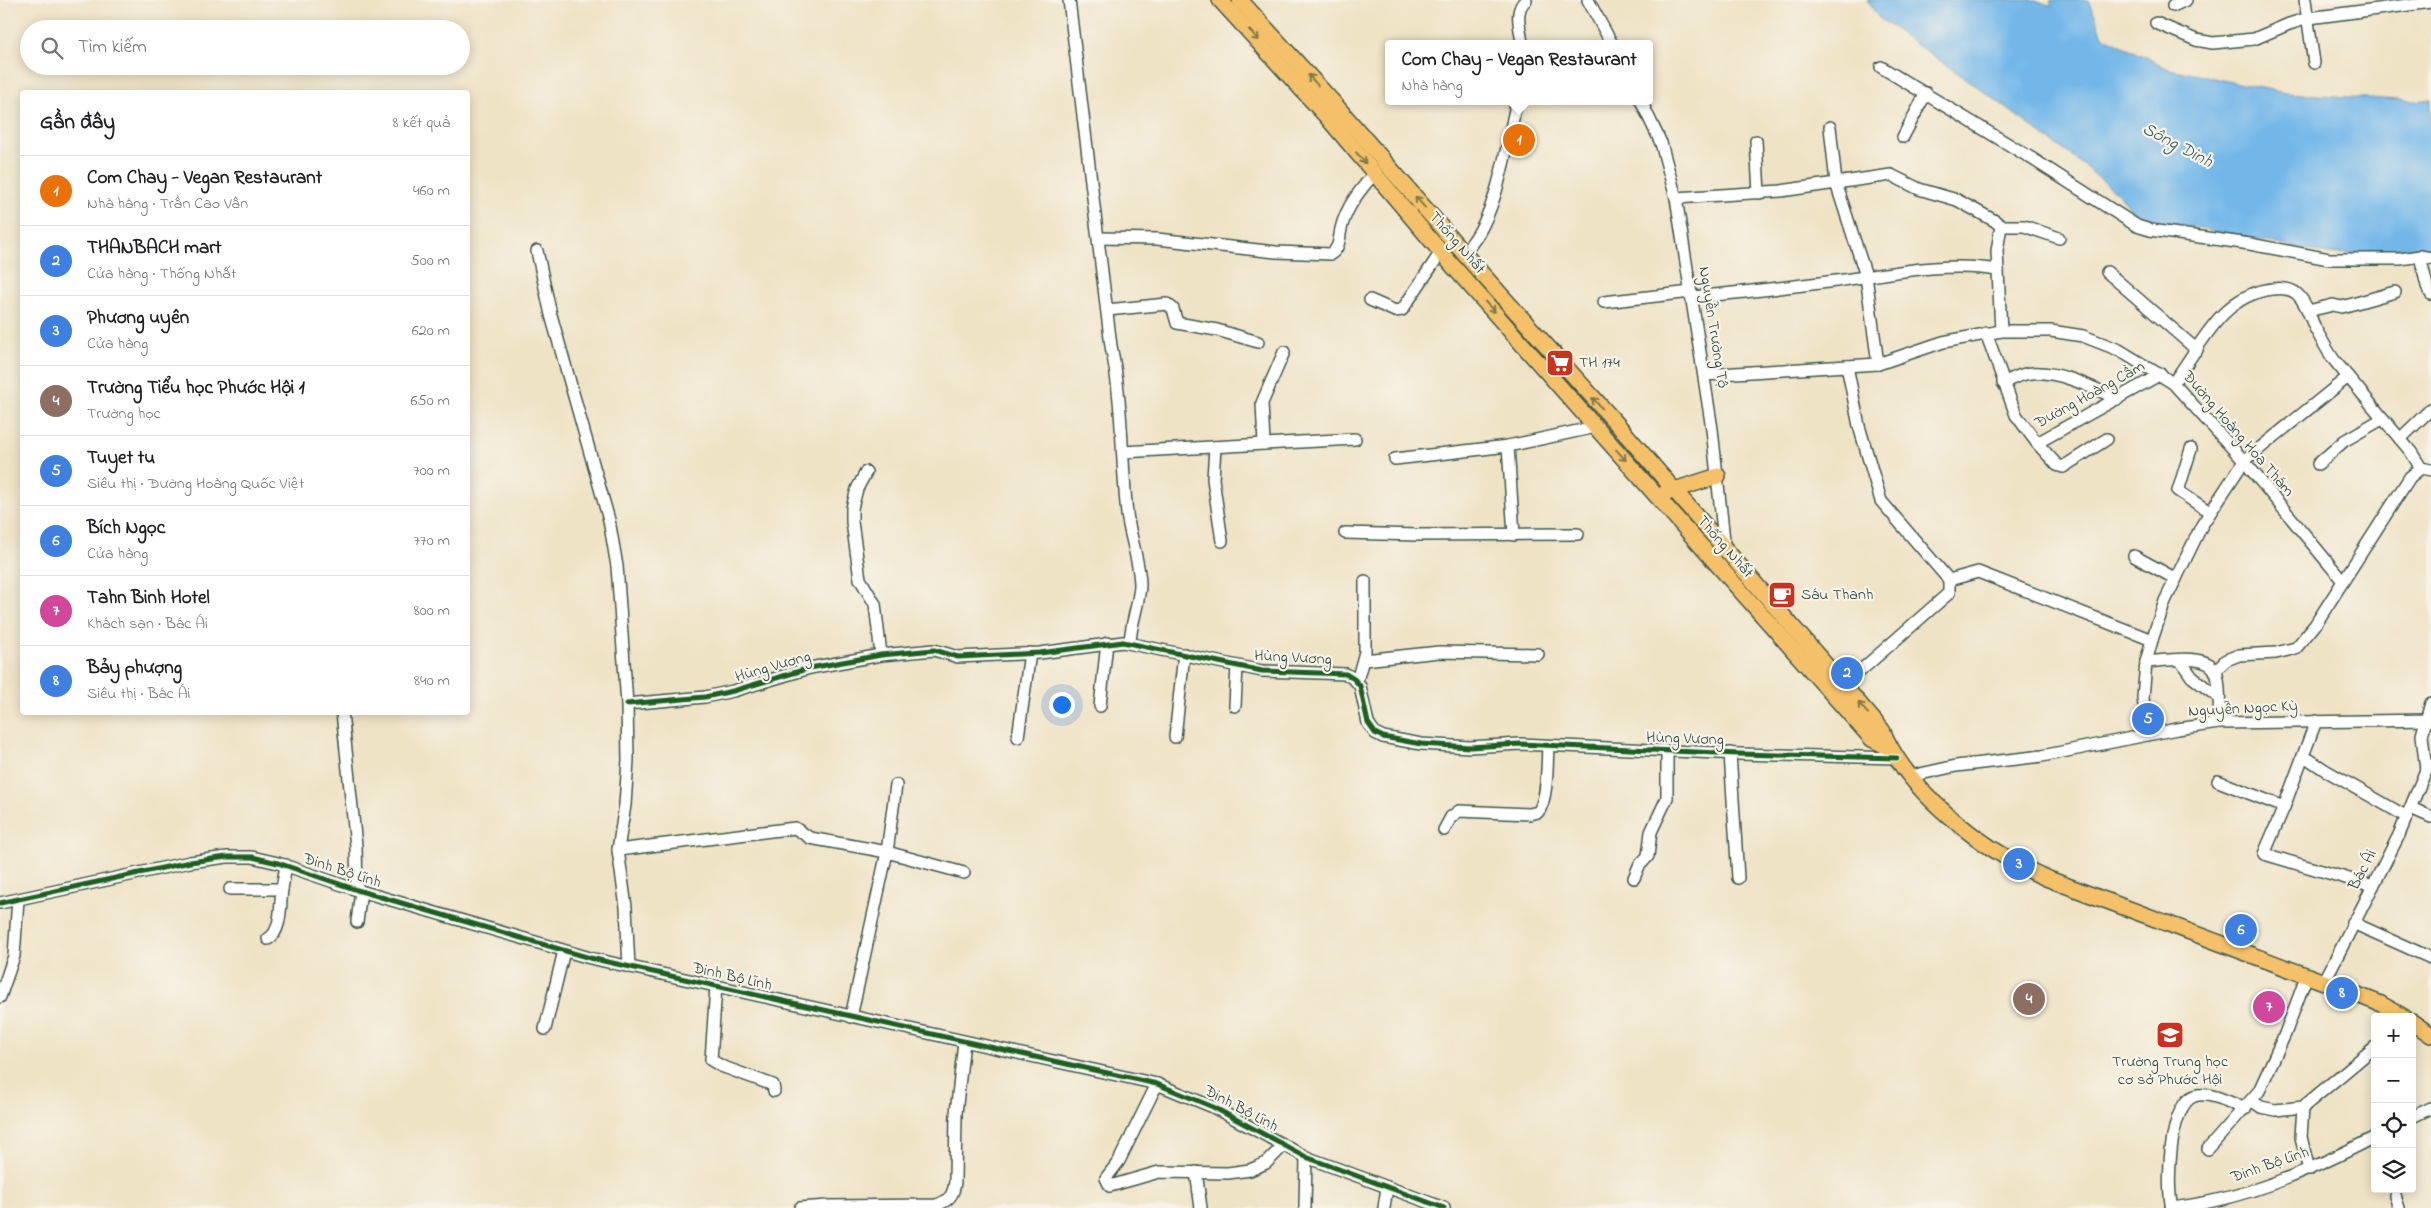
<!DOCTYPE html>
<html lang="vi">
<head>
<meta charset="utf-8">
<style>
	body { margin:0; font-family:"Indie Flower",sans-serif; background:#f6f6f6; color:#202124 }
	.controls { position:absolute; right:15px; bottom:15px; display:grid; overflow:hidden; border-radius:5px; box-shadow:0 2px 12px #0003 }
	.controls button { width:45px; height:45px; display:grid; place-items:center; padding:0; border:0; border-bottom:1px solid #e0e0e0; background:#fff; color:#202124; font:25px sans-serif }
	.you { position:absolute; left:1061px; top:704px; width:18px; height:18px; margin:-12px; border:4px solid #fff; border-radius:50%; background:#1a73e8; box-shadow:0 0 0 8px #1a73e833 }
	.badge { display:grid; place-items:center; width:32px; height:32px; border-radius:50%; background:#c8321e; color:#fff; font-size:16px; font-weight:700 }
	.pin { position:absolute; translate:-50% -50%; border:2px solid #fff; box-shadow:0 1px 5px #0006 }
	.popup { position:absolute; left:1385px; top:40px; width:268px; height:65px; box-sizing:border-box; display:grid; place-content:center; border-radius:5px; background:#fff; filter:drop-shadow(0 1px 4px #0005); font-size:16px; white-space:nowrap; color:#757577 }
	.popup b { font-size:19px; color:#202124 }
	.popup::after { content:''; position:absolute; left:50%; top:100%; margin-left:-10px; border:10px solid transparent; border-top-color:#fff }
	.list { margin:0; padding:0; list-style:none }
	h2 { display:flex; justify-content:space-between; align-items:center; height:65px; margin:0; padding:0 20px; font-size:21px }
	h2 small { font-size:16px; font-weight:400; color:#757577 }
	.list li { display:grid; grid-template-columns:32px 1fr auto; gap:15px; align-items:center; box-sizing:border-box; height:70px; padding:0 20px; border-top:1px solid #e0e0e0 }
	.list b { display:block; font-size:19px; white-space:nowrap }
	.list p { margin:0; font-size:16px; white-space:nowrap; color:#757577 }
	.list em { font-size:16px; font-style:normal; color:#757577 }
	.icon { flex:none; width:28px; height:28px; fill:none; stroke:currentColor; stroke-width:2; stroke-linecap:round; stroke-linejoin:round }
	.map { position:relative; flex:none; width:2431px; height:1208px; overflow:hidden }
	.search { position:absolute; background:#fff; box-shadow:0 2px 12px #0003; left:20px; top:20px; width:450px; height:55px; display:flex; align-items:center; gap:12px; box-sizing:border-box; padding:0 18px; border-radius:28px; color:#757577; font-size:19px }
	.panel { position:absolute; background:#fff; box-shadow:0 2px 12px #0003; left:20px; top:90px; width:450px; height:625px; border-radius:5px }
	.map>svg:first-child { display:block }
	.water { fill:#73b7e9; stroke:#497a8e }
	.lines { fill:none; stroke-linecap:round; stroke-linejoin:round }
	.minor-casing { stroke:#3e564a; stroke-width:14 }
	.major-casing { stroke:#3e564a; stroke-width:18 }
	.minor { stroke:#fff; stroke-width:11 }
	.major { stroke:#f4c16a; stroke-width:15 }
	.cycleway-casing { stroke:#f7f3e8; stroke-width:8 }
	.cycleway { stroke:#1b5e20; stroke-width:5 }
	.oneway { stroke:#7f784c }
	.labels { text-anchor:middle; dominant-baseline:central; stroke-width:4.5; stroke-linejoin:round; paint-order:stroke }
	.street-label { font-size:16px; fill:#1f3d34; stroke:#f7f3e8 }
	.poi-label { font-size:16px; fill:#1f3d34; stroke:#f7f3e8; text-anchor:start }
	.water-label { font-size:18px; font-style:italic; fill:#345c61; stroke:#f7f3e8 }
</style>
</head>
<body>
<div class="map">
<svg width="2431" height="1208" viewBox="0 0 2431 1208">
	<rect width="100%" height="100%" fill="#f7f3e8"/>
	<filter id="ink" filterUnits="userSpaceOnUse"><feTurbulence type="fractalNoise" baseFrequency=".02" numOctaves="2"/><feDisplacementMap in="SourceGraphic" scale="10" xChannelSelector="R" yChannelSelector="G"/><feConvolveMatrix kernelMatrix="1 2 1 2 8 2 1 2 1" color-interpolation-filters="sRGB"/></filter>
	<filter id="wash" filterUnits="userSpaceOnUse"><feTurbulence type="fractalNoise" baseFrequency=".0096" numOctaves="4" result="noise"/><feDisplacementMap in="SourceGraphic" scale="20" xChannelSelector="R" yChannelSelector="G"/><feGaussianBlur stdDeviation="1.12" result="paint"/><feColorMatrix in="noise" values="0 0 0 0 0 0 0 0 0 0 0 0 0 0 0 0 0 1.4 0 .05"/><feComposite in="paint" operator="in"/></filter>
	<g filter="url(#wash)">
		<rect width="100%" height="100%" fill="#efe3c6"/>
		<polygon class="water" points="1867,0 2037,0 2051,7 2051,0 2089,0 2103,36 2169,69 2286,93 2415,101 2431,99 2431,250 2328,254 2136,216 2118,193 2066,152 1979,88 1879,18"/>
	</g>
	<g filter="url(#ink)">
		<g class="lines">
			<defs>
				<g id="minor">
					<path d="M1069 0 1111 346C1123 402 1121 458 1127 514 1130 536 1140 564 1140 585 1139 605 1131 622 1130 642"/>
					<polyline points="1588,0 1612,44"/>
					<polyline points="2305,0 2314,63"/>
					<polyline points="2173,6 2186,0"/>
					<polyline points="2156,23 2196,40 2213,43 2254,39 2289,24 2309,18 2431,2"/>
					<path d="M1522 44C1521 29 1513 11 1526 0"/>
					<polyline points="1881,67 2031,158 2137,226 2150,230 2250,244 2329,259 2400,259 2420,256 2431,258"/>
					<polyline points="1641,101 1661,143 1676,198 1712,429 1724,540 1723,547 1720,550"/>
					<polyline points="1830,127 1836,183 1866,276 1878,364"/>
					<polyline points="1903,137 1926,93"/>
					<polyline points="1756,141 1759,193"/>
					<polyline points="1676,198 1781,191 1891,175 1919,189 1957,200 1995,221 2001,226"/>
					<polyline points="2001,226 1997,251 2001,331"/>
					<polyline points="2001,226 2024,226 2059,238"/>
					<path d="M1099 238 1157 239 1276 252 1331 254C1340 248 1339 238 1341 229 1346 207 1360 190 1374 174"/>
					<polyline points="537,251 551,315 609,520 617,566 627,704 628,760 625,805 618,850 626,907 629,967"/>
					<path d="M1463 253C1497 222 1506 146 1517 101"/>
					<polyline points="2420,256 2427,286 2431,294"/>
					<polyline points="2107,272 2197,350"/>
					<path d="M1692 297C1740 293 1788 287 1836 281 1890 274 1943 261 1998 270"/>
					<polyline points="1370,300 1395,311 1402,310 1441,252"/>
					<polyline points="1604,302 1691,292"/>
					<polyline points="1107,310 1167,304 1173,309 1177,323 1217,330 1258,342"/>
					<polyline points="2308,311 2333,305 2342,307 2395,292"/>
					<polyline points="1986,333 2016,415 2037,443 2161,374"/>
					<polyline points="1704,375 1878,364 1943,342 2001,331 2051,331 2083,336 2119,350 2173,383 2244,461 2343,581"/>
					<path d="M2003 383C2012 379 2022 373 2032 373 2061 371 2093 388 2118 399"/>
					<path d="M2173 383C2201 346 2221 295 2272 289 2281 288 2290 288 2297 294 2306 302 2310 317 2315 328 2321 339 2327 350 2334 360L2411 452 2421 468"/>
					<polyline points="2400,439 2431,409"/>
					<polyline points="2037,443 2057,465 2063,467 2107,439"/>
					<polyline points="1264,444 1262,403 1284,352"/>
					<polyline points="1508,446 1514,535"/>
					<polyline points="1215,447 1213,479 1222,541"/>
					<polyline points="2191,449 2178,491 2210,512"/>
					<polyline points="1123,452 1355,439"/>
					<polyline points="1395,459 1508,446 1596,427"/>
					<polyline points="2318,464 2344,441 2382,419"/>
					<polyline points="866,472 857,489 852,508 852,522 860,579 875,604 881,655"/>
					<polyline points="1345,533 1417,535 1578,534"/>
					<polyline points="2134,556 2176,579"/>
					<polyline points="1949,580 1978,572 2152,640"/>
					<polyline points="1364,660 1439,652 1538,654"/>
					<polyline points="2180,660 2192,677 2218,697"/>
					<path d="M2146 662C2163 661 2208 652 2216 672 2221 687 2219 707 2219 723"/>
					<polyline points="2215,671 2226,660 2239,655 2276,653 2296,648 2315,625 2410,477 2421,468 2431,470"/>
					<polyline points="1357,681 1365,652 1365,581"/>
					<polyline points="1843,686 1949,593 1949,580 1881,501 1859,426 1847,366"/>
					<polyline points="627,704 705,697 733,691 810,668 881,655 934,650 958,657 1040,653 1123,642 1262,671 1346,674 1354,679 1360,686 1368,723 1375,733 1383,737 1421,744 1470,747 1520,744 1739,754 1897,758"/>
					<polyline points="1100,706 1107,643"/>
					<polyline points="1235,706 1237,666"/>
					<polyline points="342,712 356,846 357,890"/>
					<polyline points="2316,721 2284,807 2264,854 2373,886"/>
					<polyline points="2148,735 2143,698 2146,662 2152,640 2165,601 2202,525 2244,461 2348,377"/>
					<polyline points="1018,737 1030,653"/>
					<polyline points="1175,737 1184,654"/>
					<polyline points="1730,753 1738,878"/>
					<polyline points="2304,756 2325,770 2407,817"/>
					<polyline points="2426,770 2422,735 2431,703"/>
					<polyline points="1911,776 1956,766 2042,756 2177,729 2219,723 2431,720"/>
					<polyline points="2218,781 2284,807"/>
					<polyline points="2411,808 2431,817"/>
					<path d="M1444 830 1451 817 1459 811 1529 814 1538 812C1548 800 1547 762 1548 746"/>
					<polyline points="618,850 795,828 810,838 887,852 896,785"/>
					<polyline points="1634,878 1639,866 1648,856 1651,832 1667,798 1667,751"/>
					<polyline points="230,889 282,889 286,865"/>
					<polyline points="0,903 190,862 227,857 252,857 278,863 357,890 590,958 1157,1084 1213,1107 1306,1157 1444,1208"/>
					<polyline points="357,922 361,891"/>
					<polyline points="2353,923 2431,958"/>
					<path d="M268 939C282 932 280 904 282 889"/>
					<polyline points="2324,982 2399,835 2426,770 2431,765"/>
					<polyline points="716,986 711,1060 721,1066 773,1085 774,1091"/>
					<polyline points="0,997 14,956 18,899"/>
					<polyline points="851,1017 887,852 964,873"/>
					<polyline points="545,1029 564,951"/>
					<polyline points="1157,1084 1119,1161 1106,1178 1110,1186 1159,1172 1228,1173 1250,1170 1266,1163 1283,1146"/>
					<polyline points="2252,1101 2261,1107 2275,1110 2303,1107 2375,1047"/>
					<polyline points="2303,1107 2301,1137 2309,1170"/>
					<polyline points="2412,1117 2431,1108"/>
					<polyline points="2208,1149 2259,1091 2285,1034 2307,975"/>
					<polyline points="1196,1172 1201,1208"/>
					<polyline points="2395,1196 2399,1208"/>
					<path d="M800 1208 827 1206 936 1205C949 1201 954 1195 955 1181L956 1113 964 1042"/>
					<polyline points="1305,1208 1306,1157"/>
					<polyline points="1384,1208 1387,1187"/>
					<path d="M2171 1208C2244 1200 2310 1171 2375 1137"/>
					<path d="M2172 1208C2166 1186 2169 1105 2194 1096 2210 1091 2231 1103 2245 1109"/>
				</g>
				<g id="major">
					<polyline points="1220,0 1326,116 1452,265 1872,739 1890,748"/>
					<path d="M1240 0 1331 100 1474 265 1617 424 1882 730C1909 795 1984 850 2046 878L2324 982 2381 1004 2404 1017"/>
					<polyline points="1665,493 1718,476"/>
					<polyline points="2412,1022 2431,1035"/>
				</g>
			</defs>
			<use href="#minor" class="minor-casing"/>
			<use href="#major" class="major-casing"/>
			<use href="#minor" class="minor"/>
			<use href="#major" class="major"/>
			<defs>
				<g id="cycleway">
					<polyline points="627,704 705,697 733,691 810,668 881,655 934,650 958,657 1040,653 1123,642 1262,671 1346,674 1354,679 1360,686 1368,723 1375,733 1383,737 1421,744 1470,747 1520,744 1739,754 1897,758"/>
					<polyline points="0,903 190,862 227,857 252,857 278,863 357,890 590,958 1157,1084 1213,1107 1306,1157 1444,1208"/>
				</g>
			</defs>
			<use href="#cycleway" class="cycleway-casing"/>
			<use href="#cycleway" class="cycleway"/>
		</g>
		<defs><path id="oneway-shaft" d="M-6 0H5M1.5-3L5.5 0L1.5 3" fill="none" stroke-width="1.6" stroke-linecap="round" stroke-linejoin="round" transform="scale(1.25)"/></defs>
		<g class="oneway">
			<use href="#oneway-shaft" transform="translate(1254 35) rotate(47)"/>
			<use href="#oneway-shaft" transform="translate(1313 80) rotate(-132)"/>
			<use href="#oneway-shaft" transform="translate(1361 158) rotate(50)"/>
			<use href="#oneway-shaft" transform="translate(1420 202) rotate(-131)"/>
			<use href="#oneway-shaft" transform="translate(1490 307) rotate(47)"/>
			<use href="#oneway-shaft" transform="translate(1597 403) rotate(-133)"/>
			<use href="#oneway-shaft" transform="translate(1621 455) rotate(48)"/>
			<use href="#oneway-shaft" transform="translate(1863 708) rotate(-131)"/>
		</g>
	</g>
	<defs>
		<symbol id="supermarket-square" viewBox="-11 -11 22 22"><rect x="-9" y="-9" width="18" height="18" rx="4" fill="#c8321e" stroke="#f7f3e8"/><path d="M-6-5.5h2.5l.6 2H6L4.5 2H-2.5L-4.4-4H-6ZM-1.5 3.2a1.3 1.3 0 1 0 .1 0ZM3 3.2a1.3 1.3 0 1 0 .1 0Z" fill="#fff"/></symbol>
		<symbol id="cafe-square" viewBox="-11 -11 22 22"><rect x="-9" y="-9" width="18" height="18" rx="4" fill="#c8321e" stroke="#f7f3e8"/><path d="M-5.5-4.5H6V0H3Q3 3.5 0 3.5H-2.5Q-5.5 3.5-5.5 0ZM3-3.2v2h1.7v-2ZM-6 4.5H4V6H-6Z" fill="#fff"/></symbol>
		<symbol id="school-square" viewBox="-11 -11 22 22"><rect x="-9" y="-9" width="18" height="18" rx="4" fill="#c8321e" stroke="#f7f3e8"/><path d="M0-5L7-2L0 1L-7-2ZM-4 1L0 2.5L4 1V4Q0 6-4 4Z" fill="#fff"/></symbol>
	</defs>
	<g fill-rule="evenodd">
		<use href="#supermarket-square" x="1544" y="347" width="32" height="32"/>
		<use href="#cafe-square" x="1766" y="579" width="32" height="32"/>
		<use href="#school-square" x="2154" y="1019" width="32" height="32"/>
	</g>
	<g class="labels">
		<g class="street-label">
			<text transform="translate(1457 243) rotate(49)">Thống Nhất</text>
			<text transform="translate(1713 327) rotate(81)">Nguyễn Trường Tộ</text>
			<text transform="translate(2090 395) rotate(-29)">Đường Hoàng Cầm</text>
			<text transform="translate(2238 434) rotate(49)">Đường Hoàng Hoa Thám</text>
			<text transform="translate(1725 547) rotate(49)">Thống Nhất</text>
			<text transform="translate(1293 658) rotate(3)">Hùng Vương</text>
			<text transform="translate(773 667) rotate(-16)">Hùng Vương</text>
			<text transform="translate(2243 709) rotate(-3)">Nguyễn Ngọc Kỳ</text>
			<text transform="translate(1685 739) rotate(2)">Hùng Vương</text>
			<text transform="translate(2363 870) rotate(-63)">Bác Ái</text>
			<text transform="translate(342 871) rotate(18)">Đinh Bộ Lĩnh</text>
			<text transform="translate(732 977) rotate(13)">Đinh Bộ Lĩnh</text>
			<text transform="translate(1241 1109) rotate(28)">Đinh Bộ Lĩnh</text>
			<text transform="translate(2270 1165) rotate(-19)">Đinh Bộ Lĩnh</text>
		</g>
		<g class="poi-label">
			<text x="1579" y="363">TH 174</text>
			<text x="1801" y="595">Sáu Thanh</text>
			<text x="2170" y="1062" text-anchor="middle">Trường Trung học<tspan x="2170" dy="18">cơ sở Phước Hội</tspan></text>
		</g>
		<g class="water-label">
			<text transform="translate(2177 146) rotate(28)">Sông Dinh</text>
		</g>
	</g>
</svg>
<div class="controls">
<button>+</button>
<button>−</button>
<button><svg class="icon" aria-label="locate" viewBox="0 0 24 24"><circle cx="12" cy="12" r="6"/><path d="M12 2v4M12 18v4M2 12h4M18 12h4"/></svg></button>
<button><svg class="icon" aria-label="layers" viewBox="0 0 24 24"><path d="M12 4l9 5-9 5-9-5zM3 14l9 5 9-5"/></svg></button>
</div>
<div class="you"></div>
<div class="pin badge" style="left:1519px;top:140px;background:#e8710a">1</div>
<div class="popup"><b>Com Chay - Vegan Restaurant</b>Nhà hàng</div>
<div class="pin badge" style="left:1847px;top:673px;background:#3f7fe0">2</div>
<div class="pin badge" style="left:2019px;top:864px;background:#3f7fe0">3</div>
<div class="pin badge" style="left:2029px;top:999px;background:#8d6e63">4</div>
<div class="pin badge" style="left:2148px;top:719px;background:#3f7fe0">5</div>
<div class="pin badge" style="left:2241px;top:930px;background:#3f7fe0">6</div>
<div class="pin badge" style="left:2269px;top:1007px;background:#d1479c">7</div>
<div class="pin badge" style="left:2342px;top:993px;background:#3f7fe0">8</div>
<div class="search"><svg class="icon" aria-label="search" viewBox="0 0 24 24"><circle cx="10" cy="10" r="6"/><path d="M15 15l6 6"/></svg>Tìm kiếm</div>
<section class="panel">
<h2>Gần đây<small>8 kết quả</small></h2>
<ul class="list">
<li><span class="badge" style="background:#e8710a">1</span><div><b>Com Chay - Vegan Restaurant</b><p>Nhà hàng · Trần Cao Vân</p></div><em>460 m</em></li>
<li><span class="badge" style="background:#3f7fe0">2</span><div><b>THANBACH mart</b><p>Cửa hàng · Thống Nhất</p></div><em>500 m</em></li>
<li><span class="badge" style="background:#3f7fe0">3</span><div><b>Phương uyên</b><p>Cửa hàng</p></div><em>620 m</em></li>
<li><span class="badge" style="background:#8d6e63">4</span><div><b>Trường Tiểu học Phước Hội 1</b><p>Trường học</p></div><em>650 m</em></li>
<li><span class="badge" style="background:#3f7fe0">5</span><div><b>Tuyet tu</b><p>Siêu thị · Đường Hoàng Quốc Việt</p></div><em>700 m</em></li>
<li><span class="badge" style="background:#3f7fe0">6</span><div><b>Bích Ngọc</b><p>Cửa hàng</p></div><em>770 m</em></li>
<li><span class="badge" style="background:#d1479c">7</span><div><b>Tahn Binh Hotel</b><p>Khách sạn · Bác Ái</p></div><em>800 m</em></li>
<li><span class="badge" style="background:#3f7fe0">8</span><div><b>Bảy phượng</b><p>Siêu thị · Bác Ái</p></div><em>840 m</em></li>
</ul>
</section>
</div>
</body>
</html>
